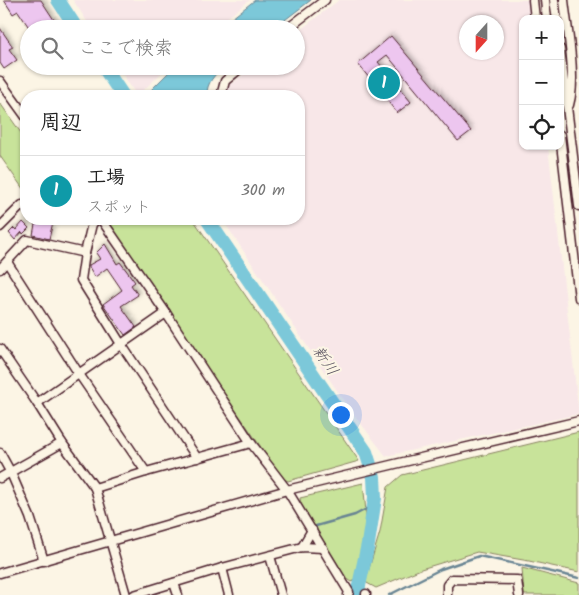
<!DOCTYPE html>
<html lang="ja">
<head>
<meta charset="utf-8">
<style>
	body { margin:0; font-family:Kalam,"Klee One",sans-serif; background:#f2f2f2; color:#222 }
	.controls { position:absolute; right:15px; top:15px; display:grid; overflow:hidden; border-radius:10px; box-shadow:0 1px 4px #0004 }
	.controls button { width:45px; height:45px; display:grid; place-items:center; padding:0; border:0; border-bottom:1px solid #e0e0e0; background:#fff; color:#222; font:25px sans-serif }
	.compass { position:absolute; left:459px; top:15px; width:45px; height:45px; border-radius:50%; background:#fff; box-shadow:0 1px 4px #0004; rotate:201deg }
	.you { position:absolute; left:340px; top:414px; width:18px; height:18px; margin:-12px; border:4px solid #fff; border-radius:50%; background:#1a73e8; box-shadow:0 0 0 8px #1a73e833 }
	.badge { display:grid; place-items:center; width:32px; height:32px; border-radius:50%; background:#ea580c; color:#fff; font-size:16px; font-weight:700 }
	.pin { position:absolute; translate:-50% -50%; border:2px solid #fff; box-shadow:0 1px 5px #0006 }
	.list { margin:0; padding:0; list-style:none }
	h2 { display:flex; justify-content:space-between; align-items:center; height:65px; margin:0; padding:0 20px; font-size:21px }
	h2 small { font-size:16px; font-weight:400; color:#767676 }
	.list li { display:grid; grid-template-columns:32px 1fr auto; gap:15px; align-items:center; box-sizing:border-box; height:70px; padding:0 20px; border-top:1px solid #e0e0e0 }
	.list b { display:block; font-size:19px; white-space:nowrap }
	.list p { margin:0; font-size:16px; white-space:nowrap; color:#767676 }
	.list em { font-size:16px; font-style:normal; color:#767676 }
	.icon { flex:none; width:28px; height:28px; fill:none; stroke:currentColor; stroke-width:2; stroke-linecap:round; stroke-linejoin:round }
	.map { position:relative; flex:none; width:579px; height:595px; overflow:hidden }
	.search { position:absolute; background:#fff; box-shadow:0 1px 4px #0004; left:20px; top:20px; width:285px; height:55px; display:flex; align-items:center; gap:12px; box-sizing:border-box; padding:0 18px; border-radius:28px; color:#767676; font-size:19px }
	.panel { position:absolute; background:#fff; box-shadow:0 1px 4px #0004; left:20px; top:90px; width:285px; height:135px; border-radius:20px }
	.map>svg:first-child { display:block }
	.built { fill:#f8e7e8; fill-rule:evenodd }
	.green { fill:#c8e39a; stroke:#898162 }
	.water { fill:#7bc8d9; stroke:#678493 }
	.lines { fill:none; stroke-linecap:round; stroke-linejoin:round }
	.stream { stroke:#678493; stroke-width:2.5 }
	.river { stroke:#7bc8d9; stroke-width:14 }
	.building { fill:#edc6ef; stroke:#4a1f2b; filter:url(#shadow) }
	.minor-casing { stroke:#4a1f2b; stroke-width:11 }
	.minor { stroke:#fcf5e5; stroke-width:8 }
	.labels { text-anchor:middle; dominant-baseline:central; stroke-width:4; stroke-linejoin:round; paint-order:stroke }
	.water-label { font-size:16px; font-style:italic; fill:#59525f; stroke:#fcf5e5 }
</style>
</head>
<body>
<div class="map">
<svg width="579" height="595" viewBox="0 0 579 595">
	<defs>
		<filter id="shadow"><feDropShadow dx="2" dy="-2" stdDeviation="2.5" flood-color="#0004"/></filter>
	</defs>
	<rect width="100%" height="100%" fill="#fcf5e5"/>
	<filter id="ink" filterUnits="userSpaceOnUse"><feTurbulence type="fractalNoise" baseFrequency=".02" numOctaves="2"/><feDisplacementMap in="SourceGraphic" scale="10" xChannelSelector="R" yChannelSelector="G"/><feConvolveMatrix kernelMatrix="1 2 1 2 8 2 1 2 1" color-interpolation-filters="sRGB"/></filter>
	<g filter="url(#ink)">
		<g class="built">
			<polygon points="73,0 250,0 213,29 92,29"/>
			<path d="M339 0H531L533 19H523V146H548L579 414 386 456 348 407 222 219H299V96H225L230 85 254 66H296V33ZM466 22H496V52H466Z"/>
			<polygon points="117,66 169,66 137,96"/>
		</g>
		<g class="green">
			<polygon points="0,103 26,140 26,193 0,156"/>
			<polygon points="112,219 193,219 359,461 288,481 282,478 108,223"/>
			<polygon points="579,432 579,572 529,561 477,552 421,569 376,588 365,582 380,532 388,487 402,475"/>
			<path d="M363 483C364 494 366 506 366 518 365 532 361 573 352 582L346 578 301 504 300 498Z"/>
			<polygon points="522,568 579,583 579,595 524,595"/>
		</g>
		<g class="water">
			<polygon points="255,0 311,0 273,29 218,29"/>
			<path d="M175 66H225C215 74 206 83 207 96H154L150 91Z"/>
		</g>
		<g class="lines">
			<g class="stream">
				<polyline points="316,526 355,515 374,505"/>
				<polyline points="389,595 441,569 479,556 579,578"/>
			</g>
			<g class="river">
				<polyline points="58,0 77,29"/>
				<polyline points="103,66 123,96"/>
				<polyline points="207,219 366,452 374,477 375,498 368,544 357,595"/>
			</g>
		</g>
		<g class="building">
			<polygon points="4,0 41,0 60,29 30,29 18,11 13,14"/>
			<polygon points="0,28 13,47 9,49 17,60 4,69 0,63"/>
			<polygon points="391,36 471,131 458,141 387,55 378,62 411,102 397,113 358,64"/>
			<polygon points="36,219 42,219 53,222 49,239 33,235"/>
			<polygon points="23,222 29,228 23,234 22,232 15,240 9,233 14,228 16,230"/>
			<polygon points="105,244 117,264 120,262 135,282 131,285 138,295 121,306 136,327 125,335 103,304 122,290 107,268 95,277 89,267 89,265 100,259 96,253"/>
		</g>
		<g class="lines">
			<defs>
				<g id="minor">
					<polyline points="533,0 535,19"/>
					<polyline points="545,0 547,19"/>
					<polyline points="554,0 557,19"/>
					<path d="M564 0C567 29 577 77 569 105"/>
					<polyline points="287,29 325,0"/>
					<polyline points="560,49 579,206"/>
					<polyline points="0,81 26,117"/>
					<polyline points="221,96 225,81 243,66"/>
					<polyline points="560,135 579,298"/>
					<polyline points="97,219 92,224 85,253 81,280 121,344 197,458"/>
					<polyline points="101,219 166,313 251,443 287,490 349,592 348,595"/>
					<polyline points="0,227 22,205 26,206"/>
					<polyline points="7,262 79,374 146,472"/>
					<polyline points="0,269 27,240 85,253"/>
					<polyline points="0,349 37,403 62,443 95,488 126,595"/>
					<polyline points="37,403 166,313"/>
					<polyline points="0,453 11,473 30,517 44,561"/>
					<polyline points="0,478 62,443"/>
					<polyline points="95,488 146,472 251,443"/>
					<polyline points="302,547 312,530"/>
					<polyline points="270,556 281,595"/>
					<polyline points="222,568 229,595"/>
					<polyline points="0,573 287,490 395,464 579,421"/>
					<polyline points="174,583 178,595"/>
					<polyline points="366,594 366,595"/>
					<polyline points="134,595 222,568 302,547 323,548"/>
					<polyline points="447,595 447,585 452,579 517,580 519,595"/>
				</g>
			</defs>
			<use href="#minor" class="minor-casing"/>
			<use href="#minor" class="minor"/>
		</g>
	</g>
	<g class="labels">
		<g class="water-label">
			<text transform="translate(325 361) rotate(56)">新川</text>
		</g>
	</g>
</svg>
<div class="controls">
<button>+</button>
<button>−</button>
<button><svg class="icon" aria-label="locate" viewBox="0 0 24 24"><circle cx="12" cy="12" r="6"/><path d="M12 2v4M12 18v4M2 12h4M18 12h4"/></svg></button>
</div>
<svg class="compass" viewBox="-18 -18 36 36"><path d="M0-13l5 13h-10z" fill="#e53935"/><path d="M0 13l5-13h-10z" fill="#767676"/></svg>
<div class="you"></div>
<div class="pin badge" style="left:384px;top:83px;background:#0f9aa8">1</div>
<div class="search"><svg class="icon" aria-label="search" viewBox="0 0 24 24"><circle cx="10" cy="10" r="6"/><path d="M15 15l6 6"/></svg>ここで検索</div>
<section class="panel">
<h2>周辺<small></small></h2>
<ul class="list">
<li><span class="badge" style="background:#0f9aa8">1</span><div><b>工場</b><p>スポット</p></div><em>300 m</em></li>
</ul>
</section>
</div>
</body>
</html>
